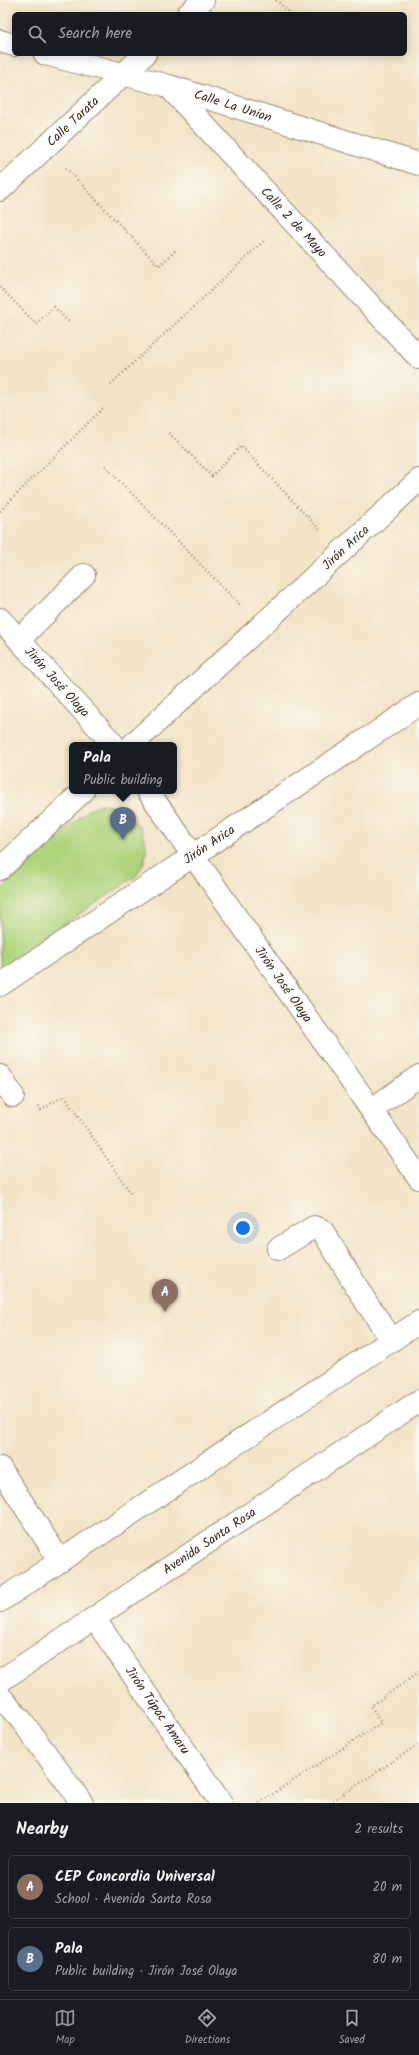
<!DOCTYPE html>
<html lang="en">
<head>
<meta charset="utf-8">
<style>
	body { margin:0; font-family:Kalam,sans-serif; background:#20242c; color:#f1f3f6 }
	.you { position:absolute; left:243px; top:1228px; width:14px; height:14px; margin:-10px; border:3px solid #fff; border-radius:50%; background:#1a73e8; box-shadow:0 0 0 6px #1a73e833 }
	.badge { display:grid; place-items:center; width:26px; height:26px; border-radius:50%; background:#8c9099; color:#fff; font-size:13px; font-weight:700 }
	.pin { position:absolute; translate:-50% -33px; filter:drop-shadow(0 1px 2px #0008) }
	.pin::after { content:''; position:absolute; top:21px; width:14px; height:12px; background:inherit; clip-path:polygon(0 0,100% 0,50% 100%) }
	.popup { position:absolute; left:69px; top:742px; width:108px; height:52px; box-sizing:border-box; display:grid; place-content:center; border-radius:6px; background:#171b24; filter:drop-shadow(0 1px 3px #0005); font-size:13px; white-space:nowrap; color:#9ea1a6 }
	.popup b { font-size:15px; color:#f1f3f6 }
	.popup::after { content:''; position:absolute; left:50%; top:100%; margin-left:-8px; border:8px solid transparent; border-top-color:#171b24 }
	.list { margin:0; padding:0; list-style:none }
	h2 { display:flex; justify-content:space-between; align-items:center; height:52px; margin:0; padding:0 16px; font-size:17px }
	h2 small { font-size:13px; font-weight:400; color:#9ea1a6 }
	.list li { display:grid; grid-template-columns:26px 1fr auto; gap:12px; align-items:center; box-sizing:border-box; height:64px; margin:0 8px 8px; padding:0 8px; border:1px solid #363941; border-radius:6px }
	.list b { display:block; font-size:15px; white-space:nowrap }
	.list p { margin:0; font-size:13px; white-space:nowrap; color:#9ea1a6 }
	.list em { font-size:13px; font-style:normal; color:#9ea1a6 }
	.icon { flex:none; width:22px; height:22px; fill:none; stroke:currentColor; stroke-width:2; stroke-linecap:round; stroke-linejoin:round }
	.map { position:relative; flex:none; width:419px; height:1803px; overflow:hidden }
	.search { position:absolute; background:#171b24; box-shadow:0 2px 10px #0003; left:12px; right:12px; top:12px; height:44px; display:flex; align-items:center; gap:10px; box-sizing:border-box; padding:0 14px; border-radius:6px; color:#9ea1a6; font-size:15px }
	.sheet { height:196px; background:#171b24 }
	nav { display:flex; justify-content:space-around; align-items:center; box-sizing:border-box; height:56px; border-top:1px solid #363941; background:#171b24; font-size:11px; color:#9ea1a6 }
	nav a { display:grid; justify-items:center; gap:2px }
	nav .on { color:#8c9099 }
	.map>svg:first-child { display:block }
	.green { fill:#afd47d; stroke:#757f4e }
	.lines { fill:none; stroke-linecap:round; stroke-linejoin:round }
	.minor-casing { stroke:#968772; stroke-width:24 }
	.major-casing { stroke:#968772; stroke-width:24 }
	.path { stroke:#968772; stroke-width:2.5; stroke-dasharray:1 3; stroke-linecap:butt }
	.minor { stroke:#fff; stroke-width:22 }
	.major { stroke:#fff; stroke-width:22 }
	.labels { text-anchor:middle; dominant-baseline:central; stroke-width:3; stroke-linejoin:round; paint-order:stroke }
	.street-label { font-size:13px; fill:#3b2a1e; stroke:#fbf7ec }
</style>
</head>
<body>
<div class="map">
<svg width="419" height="1803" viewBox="0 0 419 1803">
	<rect width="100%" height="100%" fill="#fbf7ec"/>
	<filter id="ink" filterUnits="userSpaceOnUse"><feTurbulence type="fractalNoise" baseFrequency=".025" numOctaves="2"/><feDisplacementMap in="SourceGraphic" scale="8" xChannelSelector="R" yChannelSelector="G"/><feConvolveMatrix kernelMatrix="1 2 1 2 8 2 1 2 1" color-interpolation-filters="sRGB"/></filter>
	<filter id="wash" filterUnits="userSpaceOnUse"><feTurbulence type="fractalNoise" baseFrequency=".012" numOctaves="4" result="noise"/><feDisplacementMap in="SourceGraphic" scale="16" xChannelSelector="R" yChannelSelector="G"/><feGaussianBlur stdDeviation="0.9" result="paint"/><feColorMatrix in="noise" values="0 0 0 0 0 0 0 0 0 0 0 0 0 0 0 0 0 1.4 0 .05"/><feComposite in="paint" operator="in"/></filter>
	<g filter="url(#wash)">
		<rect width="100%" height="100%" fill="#f2e4c7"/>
		<path class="green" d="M100 804C138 808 161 846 135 877L0 967V891L88 810Z"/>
	</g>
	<g filter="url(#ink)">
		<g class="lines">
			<defs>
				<g id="minor">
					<polyline points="188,14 203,0"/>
					<polyline points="0,41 14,45"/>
					<path id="s1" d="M45 54 169 86 419 164"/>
					<path id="s2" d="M169 87 419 358"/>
					<path id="s3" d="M0 190 145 54"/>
					<path id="s4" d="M0 619 114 745"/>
					<polyline points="19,640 84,575"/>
					<path id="s5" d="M132 745 419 480"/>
					<path id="s6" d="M148 791 419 1178"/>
					<polyline points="0,869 83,791"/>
					<path id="s7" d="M0 985 419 704"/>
					<polyline points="0,1076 13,1096"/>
					<polyline points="371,1110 419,1076"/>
					<polyline points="278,1249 314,1227 322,1230 366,1302 392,1340"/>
					<polyline points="0,1468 60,1561"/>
					<path id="s8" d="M94 1618 221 1803"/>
					<polyline points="0,1696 22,1721 82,1803"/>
				</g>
				<g id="major">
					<polyline points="0,1601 419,1322"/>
					<path id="s9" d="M0 1681 419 1401"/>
				</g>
			</defs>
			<use href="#minor" class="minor-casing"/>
			<use href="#major" class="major-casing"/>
			<g class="path">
				<polyline points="276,0 291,14"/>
				<polyline points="66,168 159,266 176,250"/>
				<polyline points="0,287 36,324 54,307 69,322"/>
				<polyline points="111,384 266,239"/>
				<polyline points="0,405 0,406"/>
				<polyline points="169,433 212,476 241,446 321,531"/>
				<polyline points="105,466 241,606"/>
				<polyline points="0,511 103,408"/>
				<polyline points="39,1106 41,1110 64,1096 132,1195"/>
				<polyline points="259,1803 381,1723 371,1706 419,1672"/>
				<polyline points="330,1803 419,1744"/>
			</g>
			<use href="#minor" class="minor"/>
			<use href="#major" class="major"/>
		</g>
	</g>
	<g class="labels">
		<g class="street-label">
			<text stroke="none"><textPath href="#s1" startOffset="195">Calle La Union</textPath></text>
			<text stroke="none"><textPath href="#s3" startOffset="100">Calle Tarata</textPath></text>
			<text stroke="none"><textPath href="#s2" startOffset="184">Calle 2 de Mayo</textPath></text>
			<text stroke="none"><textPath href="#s5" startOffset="291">Jirón Arica</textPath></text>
			<text stroke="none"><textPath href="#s4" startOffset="85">Jirón José Olaya</textPath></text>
			<text stroke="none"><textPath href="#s7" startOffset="252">Jirón Arica</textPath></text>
			<text stroke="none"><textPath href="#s6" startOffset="236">Jirón José Olaya</textPath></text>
			<text stroke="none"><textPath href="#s9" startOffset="252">Avenida Santa Rosa</textPath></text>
			<text stroke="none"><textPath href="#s8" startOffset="112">Jirón Túpac Amaru</textPath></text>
		</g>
	</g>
</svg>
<div class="you"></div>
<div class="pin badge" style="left:165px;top:1312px;background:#8d6e63">A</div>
<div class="pin badge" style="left:123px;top:840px;background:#5c6f8a">B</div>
<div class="popup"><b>Pala</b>Public building</div>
<div class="search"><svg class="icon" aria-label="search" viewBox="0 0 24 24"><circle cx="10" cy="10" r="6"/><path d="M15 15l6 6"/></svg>Search here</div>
</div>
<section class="sheet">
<h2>Nearby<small>2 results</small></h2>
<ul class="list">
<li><span class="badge" style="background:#8d6e63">A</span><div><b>CEP Concordia Universal</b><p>School · Avenida Santa Rosa</p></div><em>20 m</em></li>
<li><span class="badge" style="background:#5c6f8a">B</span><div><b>Pala</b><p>Public building · Jirón José Olaya</p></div><em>80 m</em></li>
</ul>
</section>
<nav>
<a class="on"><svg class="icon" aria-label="map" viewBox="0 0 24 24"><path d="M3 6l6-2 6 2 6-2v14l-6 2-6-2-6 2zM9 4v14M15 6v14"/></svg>Map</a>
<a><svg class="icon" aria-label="directions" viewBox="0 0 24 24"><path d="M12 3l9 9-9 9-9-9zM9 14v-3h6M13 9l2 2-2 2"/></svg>Directions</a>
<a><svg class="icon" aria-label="saved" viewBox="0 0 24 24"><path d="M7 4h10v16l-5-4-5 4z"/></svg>Saved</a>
</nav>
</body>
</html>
